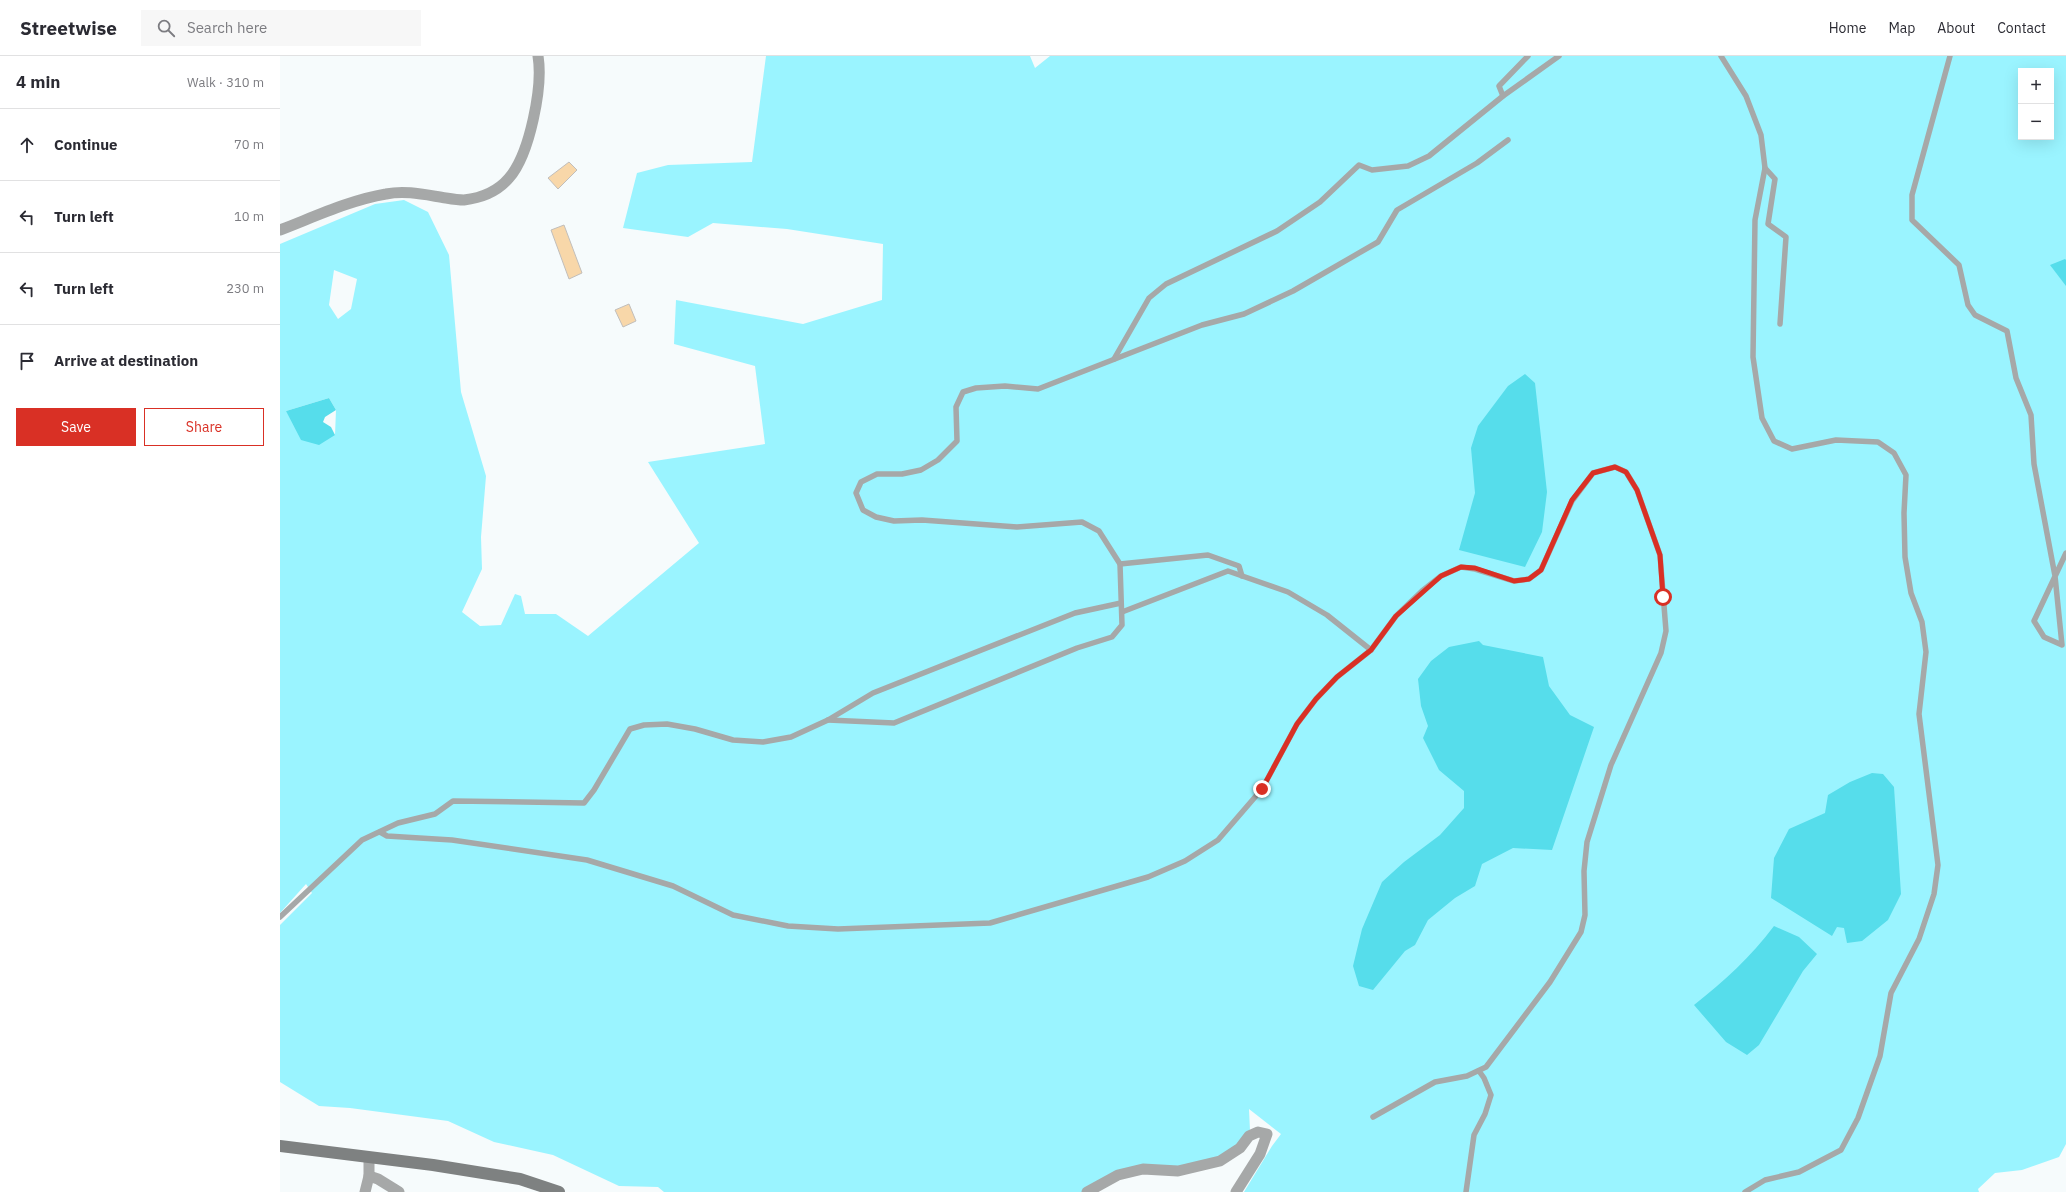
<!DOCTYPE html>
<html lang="en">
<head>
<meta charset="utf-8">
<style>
	body { margin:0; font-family:"IBM Plex Sans",sans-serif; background:#f7f7f7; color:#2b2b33 }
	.controls { position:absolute; right:12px; top:12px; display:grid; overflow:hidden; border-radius:0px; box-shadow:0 4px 16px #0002 }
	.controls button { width:36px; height:36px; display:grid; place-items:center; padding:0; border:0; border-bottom:1px solid #e1e1e2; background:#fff; color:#2b2b33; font:20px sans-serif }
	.stop { position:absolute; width:12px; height:12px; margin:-9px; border:3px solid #d93025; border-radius:50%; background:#fff }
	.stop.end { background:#d93025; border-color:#fff; box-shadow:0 1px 4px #0008 }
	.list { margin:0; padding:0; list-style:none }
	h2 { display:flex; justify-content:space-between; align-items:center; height:52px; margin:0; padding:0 16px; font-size:17px }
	h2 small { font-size:13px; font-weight:400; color:#7c7c81 }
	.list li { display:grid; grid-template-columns:26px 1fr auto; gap:12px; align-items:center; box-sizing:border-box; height:72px; padding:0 16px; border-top:1px solid #e1e1e2 }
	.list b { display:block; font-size:15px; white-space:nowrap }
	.list em { font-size:13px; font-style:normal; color:#7c7c81 }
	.actions { display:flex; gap:8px; padding:12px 16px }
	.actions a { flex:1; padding:9px 0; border:1px solid #d93025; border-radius:0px; text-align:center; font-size:14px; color:#d93025 }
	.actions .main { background:#d93025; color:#fff }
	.icon { flex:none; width:22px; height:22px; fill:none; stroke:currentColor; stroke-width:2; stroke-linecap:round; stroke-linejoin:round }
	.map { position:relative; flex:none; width:1786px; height:1136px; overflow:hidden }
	header { display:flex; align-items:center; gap:24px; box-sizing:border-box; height:56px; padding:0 20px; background:#fff; border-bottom:1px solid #e1e1e2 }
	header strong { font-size:19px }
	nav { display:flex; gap:22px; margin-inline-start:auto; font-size:14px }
	.search { width:280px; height:36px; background:#f7f7f7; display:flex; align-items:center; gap:10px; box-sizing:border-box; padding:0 14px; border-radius:0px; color:#7c7c81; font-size:15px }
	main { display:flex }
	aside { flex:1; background:#fff }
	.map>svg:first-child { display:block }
	.green { fill:#9af4ff; fill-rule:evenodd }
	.water { fill:#56ddeb }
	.building { fill:#f8d7a9; stroke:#c1bebb }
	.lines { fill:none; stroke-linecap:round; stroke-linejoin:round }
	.lane { stroke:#a6a8a8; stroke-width:5.5 }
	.street { stroke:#a6a8a8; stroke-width:11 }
	.secondary { stroke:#7e8181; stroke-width:12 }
	.route { stroke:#d93025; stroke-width:5 }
</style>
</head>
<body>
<header>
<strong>Streetwise</strong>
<div class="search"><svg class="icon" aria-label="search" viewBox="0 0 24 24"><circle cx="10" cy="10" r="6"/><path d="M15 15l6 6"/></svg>Search here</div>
<nav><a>Home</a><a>Map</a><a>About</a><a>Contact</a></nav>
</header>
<main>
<aside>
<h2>4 min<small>Walk · 310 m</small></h2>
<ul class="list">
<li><svg class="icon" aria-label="ahead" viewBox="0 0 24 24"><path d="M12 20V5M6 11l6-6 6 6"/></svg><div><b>Continue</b></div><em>70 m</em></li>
<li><svg class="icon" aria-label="left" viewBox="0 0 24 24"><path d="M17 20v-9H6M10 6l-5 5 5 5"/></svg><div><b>Turn left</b></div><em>10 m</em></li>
<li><svg class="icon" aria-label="left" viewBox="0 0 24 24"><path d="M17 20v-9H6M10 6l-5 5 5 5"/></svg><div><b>Turn left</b></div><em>230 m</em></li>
<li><svg class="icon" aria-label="arrive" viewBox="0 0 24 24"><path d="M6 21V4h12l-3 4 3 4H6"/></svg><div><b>Arrive at destination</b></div></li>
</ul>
<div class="actions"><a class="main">Save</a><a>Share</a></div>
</aside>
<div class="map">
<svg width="1786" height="1136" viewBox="0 0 1786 1136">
	<rect width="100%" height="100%" fill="#f6fbfc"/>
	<path class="green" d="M486 0H750L755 12 770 0H1786V1088L1779 1101 1742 1114 1715 1117 1698 1133 1699 1136H964L992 1090 1001 1078 969 1053 970 1075 941 1104 897 1114 863 1112 802 1136H384L378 1131 339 1130 273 1099 214 1086 168 1065 70 1052 39 1050 0 1026V869L32 837 26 828 0 857V188L95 148 124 144 148 156 169 199 181 336 206 420 201 481 202 513 182 556 200 570 221 569 235 538 241 540 245 558H276L308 580 419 487 368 406 485 388 475 310 394 288 396 244 523 268 602 244 603 188 507 173 433 167 408 181 343 172 357 117 388 109 472 106ZM1741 15H1771V81H1741ZM54 214 77 223 71 253 58 263 49 249ZM49 342 56 354 55 379 6 355Z"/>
	<g class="water">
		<polygon points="1785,203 1786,204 1786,230 1770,209"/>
		<polygon points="1245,318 1255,327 1267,436 1262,476 1245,511 1179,494 1195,437 1191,392 1198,370 1228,330"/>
		<polygon points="49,342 56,354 45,361 43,366 51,371 55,379 39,389 21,384 6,355"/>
		<polygon points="1199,585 1203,589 1263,601 1269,630 1290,659 1314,671 1272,794 1233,792 1202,808 1195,830 1175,842 1148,864 1135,889 1125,895 1093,934 1079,930 1073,910 1082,873 1102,826 1124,806 1160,779 1184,752 1184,735 1159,714 1143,682 1148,670 1141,650 1138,623 1151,605 1169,591"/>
		<polygon points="1592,717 1603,718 1614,731 1621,838 1608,864 1582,885 1567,887 1564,872 1557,871 1552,880 1491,842 1494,802 1509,773 1545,757 1548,739 1570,726"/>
		<path d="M1494 870 1519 881 1537 898 1523 915 1479 989 1467 999 1446 986 1414 949C1444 925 1471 901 1494 870Z"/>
	</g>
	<g class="building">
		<polygon points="289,106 297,114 278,133 268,122"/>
		<polygon points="284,169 302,217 289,223 271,174"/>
		<polygon points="349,248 356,265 343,271 335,254"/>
	</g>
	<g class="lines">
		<g class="lane">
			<polyline points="1441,0 1466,40 1481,79 1485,112 1475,164 1473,301 1482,362 1494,385 1512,393 1556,384 1598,386 1614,397 1626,419 1624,457 1625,501 1631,537 1642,566 1646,596 1639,658 1658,809 1654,838 1639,883 1611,937 1600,1000 1578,1062 1561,1094 1519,1116 1485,1124 1465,1136"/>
			<polyline points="1670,0 1632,139 1632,164 1679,209 1688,249 1695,259 1727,275 1736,322 1751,359 1754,408 1775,520 1782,589 1764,581 1754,565 1786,497"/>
			<polyline points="1223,40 1219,30 1248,0"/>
			<polyline points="1485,112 1495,123 1488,168 1506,181 1500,268"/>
			<polyline points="834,303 869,242 886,228 997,175 1040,146 1079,109 1092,114 1128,110 1149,100 1223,40 1279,0"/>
			<polyline points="840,508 928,499 959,510 962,520"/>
			<polyline points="842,556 948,515 1008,536 1047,559 1091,594"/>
			<polyline points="548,664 614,667 797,592 832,581 842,569 840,508 819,475 802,466 737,471 642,464 614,465 596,461 583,454 576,437 581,426 597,418 622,418 641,414 658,404 677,385 676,351 683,336 696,332 725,330 758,333 922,269 964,258 1013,235 1098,186 1117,154 1197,107 1228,84"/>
			<polyline points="100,776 107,780 172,784 307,804 393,830 453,859 508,870 558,873 710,867 868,821 905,805 938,784 982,733 1017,668 1036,643 1057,621 1091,594 1116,560 1142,535 1161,520 1181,511 1195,513 1234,525 1249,523 1261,514 1292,445 1313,417 1335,411 1346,416 1357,434 1380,499 1386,575 1381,597 1331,709 1307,786 1304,815 1305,859 1301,876 1270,926 1206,1011 1187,1020 1155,1026 1093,1061"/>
			<polyline points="0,861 82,784 118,767 155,758 173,745 304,747 314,734 350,673 364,669 387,668 415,673 453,684 483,686 511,681 548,664 593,637 795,557 841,547"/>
			<polyline points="1186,1136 1194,1079 1205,1058 1211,1039 1204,1022 1199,1015"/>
		</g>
		<g class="street">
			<path d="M0 174C34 161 70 144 106 138 126 134 146 139 166 142 172 143 179 144 184 144 201 142 218 135 229 122 250 98 263 30 258 0"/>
			<polyline points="89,1120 98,1123 119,1136"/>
			<polyline points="85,1136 89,1120 89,1102"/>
			<polyline points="807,1136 838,1119 863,1113 898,1115 940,1105 960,1092 969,1080 978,1076 987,1078 980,1098 956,1136"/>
		</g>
		<polyline class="secondary" points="0,1090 153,1109 240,1123 279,1136"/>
	</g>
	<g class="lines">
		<polyline class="route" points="982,733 1017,668 1036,643 1057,621 1091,594 1116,560 1161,520 1181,511 1195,512 1234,525 1249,523 1261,514 1292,444 1313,417 1335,411 1346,416 1357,434 1380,499 1383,541"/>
	</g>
</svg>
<div class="controls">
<button>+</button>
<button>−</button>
</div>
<div class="stop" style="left:1383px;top:541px"></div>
<div class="stop end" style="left:982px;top:733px"></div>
</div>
</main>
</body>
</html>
